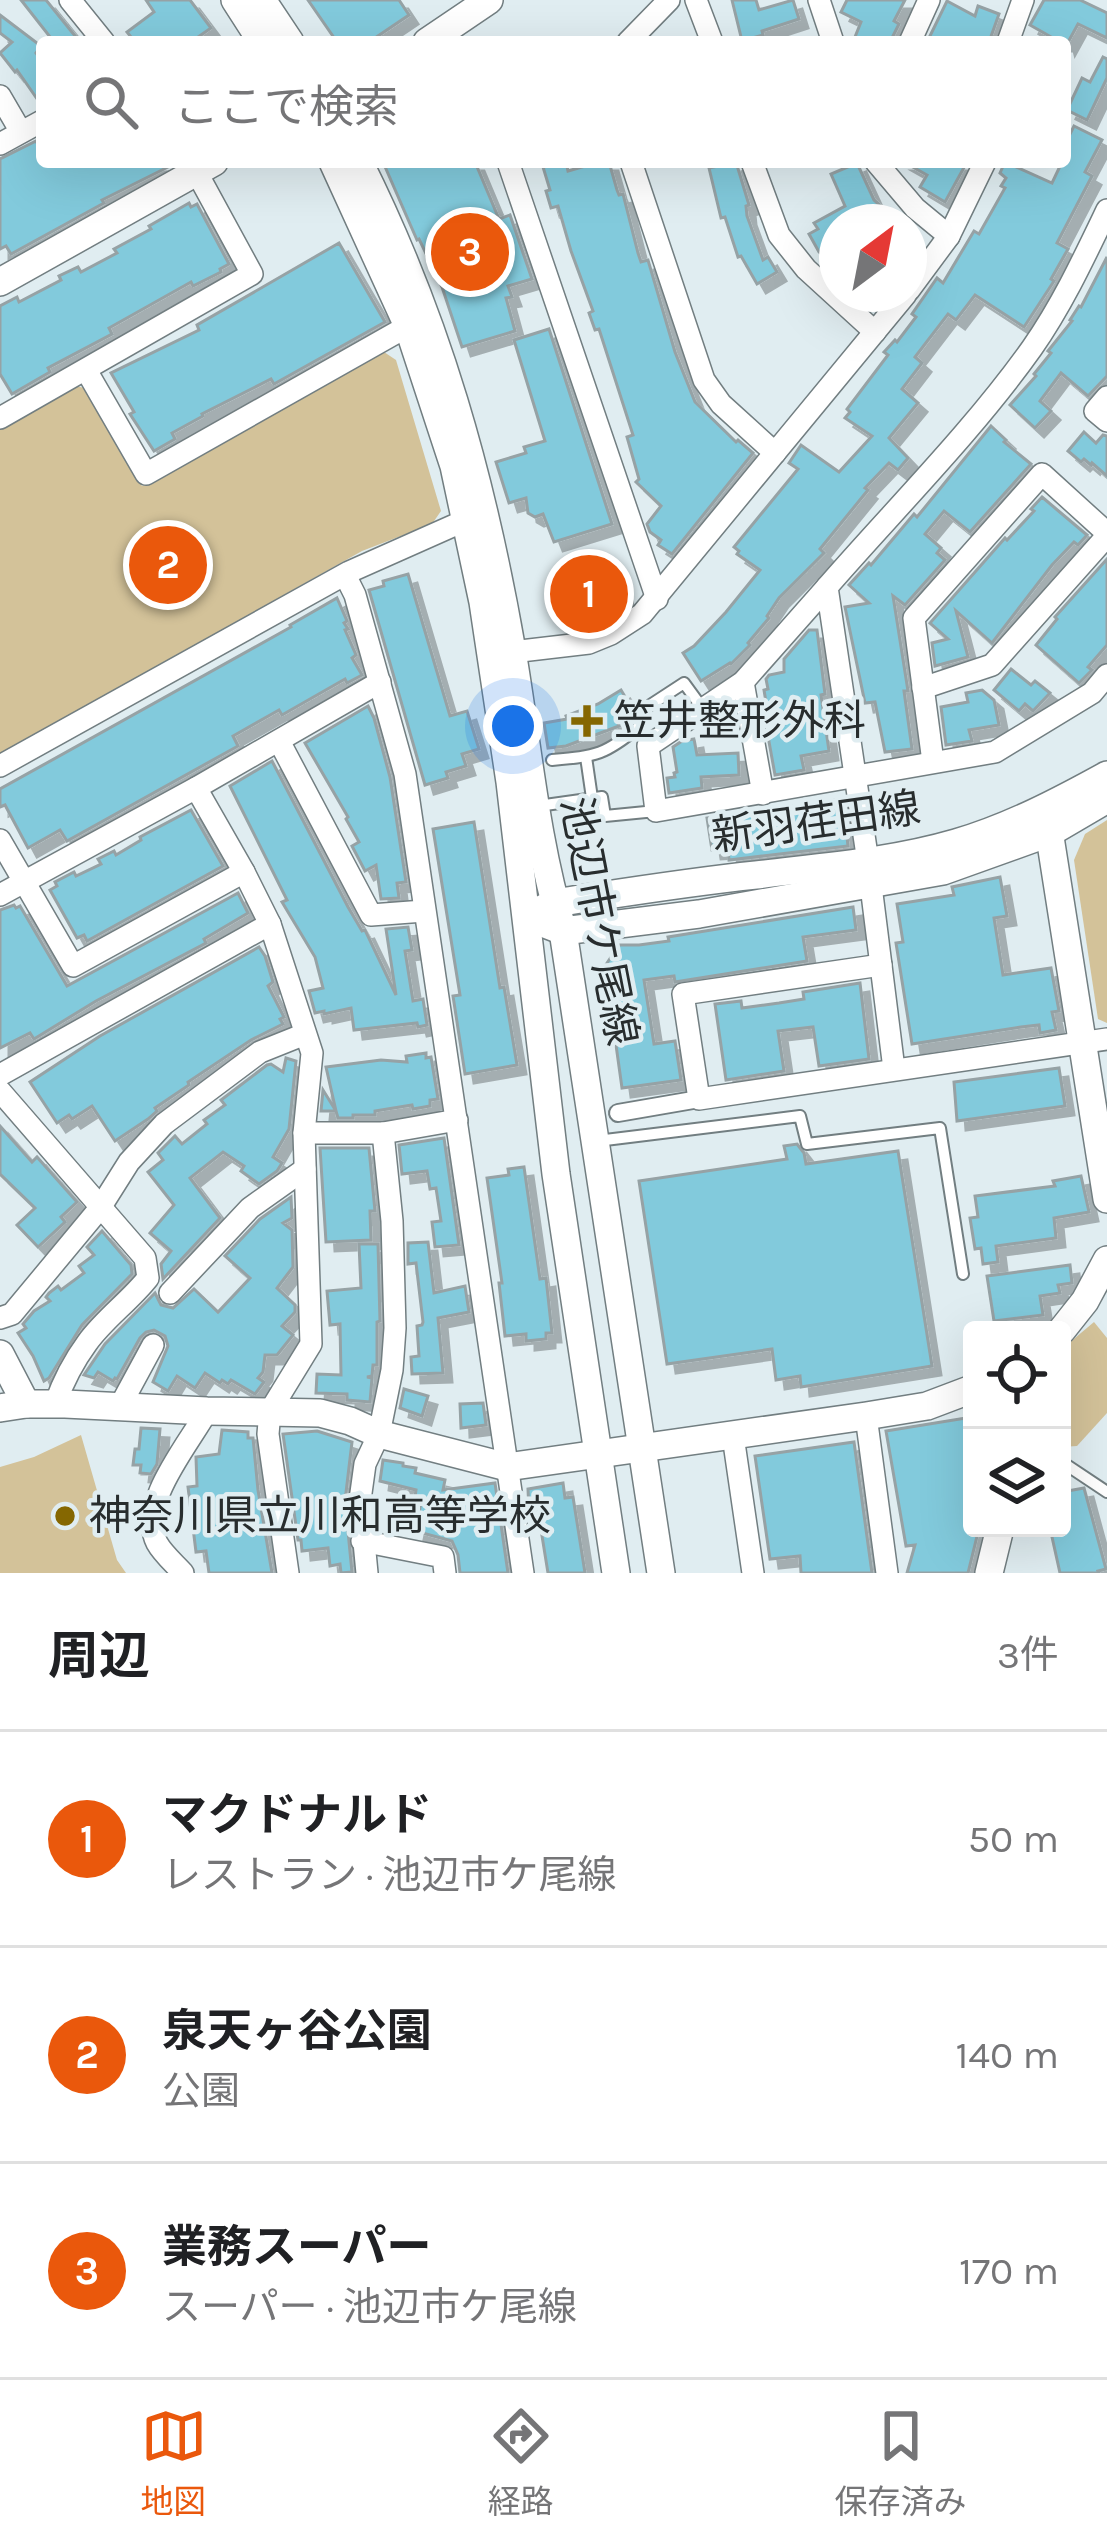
<!DOCTYPE html>
<html lang="ja">
<head>
<meta charset="utf-8">
<style>
	body { margin:0; font-family:Karla,"Noto Sans JP",sans-serif; background:#f2f2f2; color:#202124 }
	.controls { position:absolute; right:36px; bottom:36px; display:grid; overflow:hidden; border-radius:12px; box-shadow:0 12px 48px #0002 }
	.controls button { width:108px; height:108px; display:grid; place-items:center; padding:0; border:0; border-bottom:3px solid #e0e0e0; background:#fff; color:#202124; font:60px sans-serif }
	.compass { position:absolute; left:819px; top:204px; width:108px; height:108px; border-radius:50%; background:#fff; box-shadow:0 12px 48px #0002; rotate:32deg }
	.you { position:absolute; left:513px; top:726px; width:42px; height:42px; margin:-30px; border:9px solid #fff; border-radius:50%; background:#1a73e8; box-shadow:0 0 0 18px #1a73e833 }
	.badge { display:grid; place-items:center; width:78px; height:78px; border-radius:50%; background:#ea580c; color:#fff; font-size:39px; font-weight:700 }
	.pin { position:absolute; translate:-50% -50%; border:6px solid #fff; box-shadow:0 3px 12px #0006 }
	.list { margin:0; padding:0; list-style:none }
	h2 { display:flex; justify-content:space-between; align-items:center; height:156px; margin:0; padding:0 48px; font-size:51px }
	h2 small { font-size:39px; font-weight:400; color:#757577 }
	.list li { display:grid; grid-template-columns:78px 1fr auto; gap:36px; align-items:center; box-sizing:border-box; height:216px; padding:0 48px; border-top:3px solid #e0e0e0 }
	.list b { display:block; font-size:45px; white-space:nowrap }
	.list p { margin:0; font-size:39px; white-space:nowrap; color:#757577 }
	.list em { font-size:39px; font-style:normal; color:#757577 }
	.icon { flex:none; width:66px; height:66px; fill:none; stroke:currentColor; stroke-width:2; stroke-linecap:round; stroke-linejoin:round }
	.map { position:relative; flex:none; width:1107px; height:1573px; overflow:hidden }
	.search { position:absolute; background:#fff; box-shadow:0 12px 48px #0002; left:36px; right:36px; top:36px; height:132px; display:flex; align-items:center; gap:30px; box-sizing:border-box; padding:0 42px; border-radius:12px; color:#757577; font-size:45px }
	.sheet { height:804px; background:#fff }
	nav { display:flex; justify-content:space-around; align-items:center; box-sizing:border-box; height:168px; border-top:3px solid #e0e0e0; background:#fff; font-size:33px; color:#757577 }
	nav a { display:grid; justify-items:center; gap:6px }
	nav .on { color:#ea580c }
	.map>svg:first-child { display:block }
	.green { fill:#d3c299 }
	.building { fill:#82cadc; stroke:#96a2a5; stroke-width:3; filter:url(#shadow) }
	.lines { fill:none; stroke-linecap:round; stroke-linejoin:round }
	.service-casing { stroke:#727e81; stroke-width:14 }
	.pedestrian-casing { stroke:#727e81; stroke-width:20 }
	.minor-casing { stroke:#727e81; stroke-width:24 }
	.tertiary-casing { stroke:#727e81; stroke-width:30 }
	.service { stroke:#fff; stroke-width:10 }
	.pedestrian { stroke:#fff; stroke-width:16 }
	.minor { stroke:#fff; stroke-width:21 }
	.tertiary { stroke:#fff; stroke-width:27 }
	.poi-dot { fill:#856701; stroke:#e0edf1; stroke-width:4.5 }
	.labels { text-anchor:middle; dominant-baseline:central; stroke-width:9; stroke-linejoin:round; paint-order:stroke }
	.poi-label { font-size:42px; fill:#282d2e; stroke:#e0edf1; text-anchor:start }
	.street-label { font-size:42px; fill:#282d2e; stroke:#e0edf1 }
</style>
</head>
<body>
<div class="map">
<svg width="1107" height="1573" viewBox="0 0 1107 1573">
	<defs>
		<filter id="shadow"><feDropShadow dx="9" dy="9" stdDeviation="0" flood-color="#0004"/></filter>
	</defs>
	<rect width="100%" height="100%" fill="#e0edf1"/>
	<g class="green">
		<polygon points="384,352 396,360 441,511 432,524 362,551 0,755 0,428 75,386 85,388 142,486"/>
		<polygon points="1107,820 1107,1023 1098,1019 1074,860 1085,834"/>
		<polygon points="1094,1322 1107,1338 1107,1413 1077,1446 1062,1447 1062,1349"/>
		<polygon points="81,1435 117,1560 126,1573 0,1573 0,1467 34,1457"/>
	</g>
	<g class="building">
		<polygon points="21,0 46,0 80,42 54,42"/>
		<polygon points="146,0 190,0 211,28 191,42 135,42 127,32 154,12"/>
		<polygon points="308,0 399,0 409,15 369,42 337,42"/>
		<polygon points="732,0 756,0 759,10 793,0 799,19 762,31 763,35 742,41"/>
		<polygon points="847,0 905,0 894,21 899,24 890,42 853,42 861,22 841,12"/>
		<polygon points="1044,0 1080,0 1107,13 1107,38 1078,24 1066,46 1065,42 1060,42 1030,25"/>
		<polygon points="947,1 975,16 978,6 999,14 989,42 927,42"/>
		<polygon points="0,15 41,46 36,53 42,61 42,106 17,70 15,72 0,53 12,42 0,33"/>
		<polygon points="1103,57 1107,59 1107,78 1087,120 1067,110 1082,78 1090,82"/>
		<polygon points="1074,126 1102,140 1085,172 1092,176 1057,243 1068,249 1051,279 1054,281 1024,327 975,295 956,320 948,314 915,357 922,363 902,389 918,403 889,438 908,458 898,470 889,463 865,488 868,490 820,549 824,553 779,598 767,616 769,618 748,643 750,645 731,664 730,663 701,681 683,653 694,646 726,612 760,570 737,554 739,551 734,547 798,469 789,463 801,445 839,472 872,436 845,418 850,412 847,409 888,355 884,352 895,340 897,342 916,317 912,314 937,278 943,283 974,231 979,234 1005,188 1001,186 1006,178 1000,173 1005,162 1052,183 1062,162 1065,162 1065,144"/>
		<polygon points="36,141 42,152 42,162 176,163 102,200 104,203 11,254 6,246 0,249 0,159"/>
		<polygon points="383,162 475,162 499,219 510,215 532,279 508,286 512,297 506,298 515,331 462,347 442,287 419,239 417,240"/>
		<polygon points="548,162 566,162 568,171 599,162 609,162 617,190 619,195 623,194 638,253 641,262 648,260 675,352 695,402 736,442 738,440 753,453 672,554 658,545 661,540 650,532 647,524 661,506 636,482 639,479 627,437 633,435 599,329 595,330 589,313 593,311 571,251 558,206 551,208 546,191 550,190 543,167 549,166"/>
		<polygon points="736,162 749,205 746,206 747,216 763,260 768,257 777,272 757,284 741,256 738,257 725,217 721,218 709,168"/>
		<polygon points="904,162 967,162 945,202 920,187 927,175"/>
		<polygon points="857,163 874,200 899,222 837,222 837,265 819,252 809,234 818,229 814,223 845,206 831,174"/>
		<polygon points="189,203 191,207 197,204 229,264 220,269 221,272 193,286 191,282 109,328 112,334 48,368 50,372 12,394 0,374 0,306 17,297 19,302 61,280 59,276 78,267 81,272 117,253 114,249 151,229 149,226"/>
		<polygon points="339,243 385,322 274,384 271,379 202,414 203,416 172,433 175,439 154,451 130,414 134,412 111,373 199,330 197,325"/>
		<polygon points="1107,257 1107,376 1088,396 1061,373 1040,401 1051,411 1035,428 1010,405 1036,376 1034,374 1051,353 1048,351 1072,321 1070,320 1079,306 1081,307"/>
		<polygon points="549,329 612,524 554,542 543,514 535,517 528,513 526,498 509,503 496,462 526,453 524,447 545,441 514,340"/>
		<polygon points="991,426 1006,440 1004,442 1031,464 970,532 944,511 925,534 941,548 937,553 945,560 905,605 893,596 908,691 904,691 912,749 885,752 875,702 865,703 845,607 869,603 849,585 869,563 871,565 914,514 917,517"/>
		<polygon points="1084,432 1096,443 1103,435 1107,436 1107,476 1092,463 1091,465 1084,459 1081,462 1068,451"/>
		<polygon points="1042,497 1087,535 1078,545 1074,542 1052,565 992,643 956,611 968,657 935,666 932,643 948,639 930,623 1005,538 1007,540 1034,511 1031,509"/>
		<polygon points="1107,559 1107,645 1088,667 1092,670 1079,683 1036,645 1057,619 1055,617"/>
		<polygon points="607,564 611,575 618,573 625,600 604,604 607,613 568,625 556,580"/>
		<polygon points="408,574 450,716 467,711 479,749 462,754 466,766 446,772 448,778 425,785 369,590 384,586 383,581"/>
		<polygon points="337,598 347,621 344,623 348,629 345,630 356,655 352,658 362,675 347,683 345,679 282,715 279,710 233,736 238,746 67,841 60,830 28,848 5,805 0,807 0,789 291,627 290,625"/>
		<polygon points="809,630 817,630 825,694 821,695 829,751 801,756 804,770 775,775 764,714 768,714 764,690 768,689 766,679 769,675 784,672 784,659"/>
		<polygon points="1011,669 1031,685 1035,681 1050,693 1033,711 1025,704 1019,711 994,690"/>
		<polygon points="621,690 630,705 615,714 619,726 566,746 548,748 544,723 567,719 566,716 598,704"/>
		<polygon points="982,690 994,700 999,725 969,730 972,741 946,745 941,707 968,702 966,693"/>
		<polygon points="368,706 374,718 390,777 406,882 397,883 399,898 381,899 376,865 365,871 352,846 359,842 346,819 348,817 305,743"/>
		<polygon points="694,739 697,755 738,753 739,775 701,777 702,788 669,793 667,778 675,777 674,773 677,772 673,747 682,741"/>
		<polygon points="272,761 348,907 362,931 365,930 396,995 386,929 408,927 412,950 405,951 413,1001 423,999 427,1025 418,1027 417,1023 354,1030 351,1008 324,1014 324,1011 315,1013 309,991 323,988 315,957 282,902 287,900 230,786"/>
		<polygon points="843,799 848,846 729,860 728,849 712,850 707,818"/>
		<polygon points="191,810 223,866 87,941 84,935 77,938 50,890 57,886 55,882 74,872 76,876 101,864 98,859 114,851 116,855 141,840 140,837"/>
		<polygon points="474,822 500,988 504,987 517,1065 465,1074 453,996 460,995 433,829"/>
		<polygon points="1000,877 1007,916 994,918 1003,975 1051,968 1059,1011 1052,1012 1056,1030 1040,1033 1039,1025 1021,1027 912,1044 896,943 903,942 897,904 954,895 952,887"/>
		<polygon points="238,893 248,913 204,939 206,943 96,1001 34,1039 30,1033 0,1048 0,910 14,905 16,908 20,906 67,986"/>
		<polygon points="853,907 856,930 803,937 807,961 675,982 674,976 644,980 654,1044 675,1041 681,1080 622,1088 605,966 619,945 639,945 669,941 668,937"/>
		<polygon points="259,947 265,956 273,982 268,986 284,1017 280,1019 283,1024 251,1040 188,1082 189,1085 155,1108 157,1111 148,1119 115,1141 92,1106 72,1119 69,1115 57,1123 30,1082 100,1036"/>
		<polygon points="860,983 869,1059 819,1066 813,1027 778,1031 784,1071 726,1080 715,1004 741,1001 742,1008 779,1003 804,999 803,992"/>
		<polygon points="426,1053 426,1058 431,1057 438,1099 430,1100 430,1106 413,1109 412,1105 375,1111 375,1115 353,1115 353,1118 338,1118 336,1111 321,1111 323,1090 336,1111 326,1067 381,1060 407,1062 406,1056"/>
		<polygon points="286,1058 296,1061 289,1129 273,1157 282,1163 277,1171 259,1184 241,1171 244,1166 223,1152 190,1178 220,1218 163,1279 161,1264 171,1251 150,1233 174,1205 148,1172 163,1160 158,1153 175,1136 182,1144 207,1124 204,1120 225,1105 221,1100 267,1065 271,1064 283,1072"/>
		<polygon points="1059,1068 1065,1106 957,1121 954,1082"/>
		<polygon points="0,1126 32,1162 37,1157 77,1202 61,1217 65,1222 38,1247 17,1225 35,1208 0,1174"/>
		<polygon points="444,1138 459,1245 435,1247 432,1222 441,1221 436,1188 430,1189 427,1171 402,1174 399,1145"/>
		<polygon points="797,1144 804,1153 806,1164 898,1151 932,1366 801,1387 800,1376 776,1380 772,1349 667,1364 639,1181 787,1159 784,1146"/>
		<polygon points="320,1148 369,1148 375,1211 370,1211 371,1240 326,1242"/>
		<polygon points="524,1167 540,1279 546,1278 552,1333 546,1333 546,1339 526,1341 526,1334 505,1336 499,1283 502,1283 487,1178 509,1175 508,1169"/>
		<polygon points="1081,1176 1089,1212 1054,1218 1056,1238 996,1246 998,1262 983,1264 981,1248 975,1249 970,1218 978,1217 975,1196 1055,1186 1053,1181"/>
		<polygon points="291,1197 292,1218 283,1223 292,1230 293,1267 277,1288 295,1305 295,1312 282,1326 293,1335 277,1355 265,1355 263,1372 258,1378 264,1382 255,1394 231,1380 228,1384 222,1380 220,1383 205,1373 195,1388 177,1376 168,1391 153,1382 168,1346 165,1336 154,1330 146,1332 140,1338 117,1379 115,1378 113,1381 98,1372 94,1378 84,1375 105,1344 155,1293 161,1305 173,1308 194,1289 218,1312 250,1278 225,1256 260,1219"/>
		<polygon points="102,1231 131,1265 132,1274 82,1325 49,1378 44,1381 33,1356 18,1333 26,1328 23,1324 34,1311 50,1301 46,1297 49,1293 58,1286 61,1290 84,1273 79,1266 94,1255 87,1247"/>
		<polygon points="428,1242 434,1293 465,1286 469,1312 438,1318 443,1373 412,1374 411,1357 419,1356 417,1326 422,1325 423,1322 416,1263 408,1264 408,1243"/>
		<polygon points="359,1244 378,1244 380,1321 377,1322 377,1365 373,1365 372,1376 367,1377 372,1378 370,1402 347,1400 347,1394 316,1393 317,1374 341,1375 340,1324 330,1325 327,1291 361,1288"/>
		<polygon points="1070,1265 1072,1283 1058,1285 1060,1293 1040,1296 1043,1315 994,1321 987,1276"/>
		<polygon points="404,1389 428,1396 422,1416 400,1408"/>
		<polygon points="483,1403 486,1425 461,1428 460,1404"/>
		<polygon points="972,1417 972,1528 979,1528 968,1573 907,1573 915,1545 906,1546 886,1431"/>
		<polygon points="141,1428 160,1429 157,1464 151,1474 140,1473 141,1465 133,1465 135,1449 139,1449"/>
		<polygon points="222,1430 248,1432 248,1438 253,1438 258,1490 272,1573 209,1573 206,1551 196,1552 188,1487 197,1486 196,1457 219,1454"/>
		<polygon points="317,1431 352,1442 345,1501 352,1572 341,1573 340,1564 330,1566 328,1548 302,1551 301,1540 298,1540 283,1434"/>
		<polygon points="854,1442 872,1573 801,1573 800,1556 770,1559 755,1456"/>
		<polygon points="383,1460 403,1463 403,1466 416,1468 415,1473 445,1480 443,1490 495,1483 508,1573 460,1573 458,1555 452,1541 415,1531 422,1498 415,1497 416,1490 380,1481"/>
		<polygon points="563,1483 565,1498 573,1497 585,1573 548,1573 538,1511 529,1512 528,1489"/>
		<polygon points="1084,1488 1106,1569 1098,1571 1099,1573 1060,1573 1050,1528 1062,1528 1062,1492"/>
	</g>
	<g class="lines">
		<defs>
			<g id="service">
				<polyline points="586,757 592,798"/>
				<path d="M552 760C597 756 605 755 640 726L635 715 684 683 703 709"/>
				<polyline points="538,806 602,797 605,816 656,811"/>
				<polyline points="597,1141 800,1116 807,1144 940,1128 963,1274"/>
				<polyline points="1062,1462 1107,1492"/>
			</g>
			<polyline id="pedestrian" points="618,1113 699,1099"/>
			<g id="minor">
				<polyline points="70,0 104,42"/>
				<polyline points="696,0 712,42"/>
				<polyline points="819,0 833,42"/>
				<polyline points="628,42 669,0"/>
				<polyline points="910,42 929,0"/>
				<polyline points="1008,42 1023,0"/>
				<polyline points="0,96 21,132"/>
				<polyline points="0,144 42,121"/>
				<polyline points="508,162 657,599"/>
				<polyline points="631,162 704,380 721,404 775,453"/>
				<polyline points="752,162 779,235 806,269 875,332"/>
				<polyline points="876,162 915,208 949,236"/>
				<polyline points="909,290 949,236 985,162"/>
				<polyline points="86,370 146,474 408,326"/>
				<polyline points="1107,397 1095,411 1107,421"/>
				<polyline points="0,418 252,274 191,162"/>
				<polyline points="345,575 355,595 405,774 523,1573"/>
				<polyline points="827,587 743,682 648,746 656,811 995,752 1092,693 1107,675"/>
				<polyline points="512,652 589,643 611,634 642,614 906,294"/>
				<polyline points="743,682 763,794"/>
				<polyline points="923,688 992,665 1107,536"/>
				<polyline points="279,741 371,915 424,911"/>
				<polyline points="933,762 914,618 1042,474 1107,533"/>
				<polyline points="0,766 349,572 466,520"/>
				<polyline points="196,788 244,872 270,924 312,1053 304,1133 311,1344 270,1411 268,1434 288,1573"/>
				<polyline points="0,840 73,966 244,872"/>
				<polyline points="0,895 196,788 380,682"/>
				<polyline points="881,965 683,994 699,1099 1107,1039"/>
				<path d="M894 1069 868 862 827 587C894 510 973 431 1032 348 1062 305 1084 258 1107 210"/>
				<polyline points="0,1075 270,924"/>
				<path d="M0 1091 145 1258 148 1278C130 1301 104 1319 87 1343 73 1362 63 1382 55 1404"/>
				<polyline points="304,1133 383,1133 457,1120"/>
				<polyline points="170,1293 250,1208 305,1169"/>
				<polyline points="0,1318 12,1314 100,1208 129,1162 164,1124 260,1052 305,1034"/>
				<polyline points="120,1406 153,1345"/>
				<polyline points="866,1416 887,1573"/>
				<polyline points="733,1436 753,1573"/>
				<polyline points="362,1541 443,1557 445,1573"/>
				<path d="M183 1573C175 1564 163 1554 157 1543 137 1504 189 1444 207 1411"/>
				<polyline points="367,1573 360,1500 365,1464 379,1434 392,1370 395,1328 392,1221 383,1133"/>
			</g>
			<g id="tertiary">
				<polyline points="235,0 262,42"/>
				<polyline points="262,0 290,42"/>
				<polyline points="427,42 489,0"/>
				<polyline points="333,162 408,326 454,466 483,602 510,782 556,1174 616,1573"/>
				<path d="M359 162C438 320 482 478 512 651 528 745 535 839 563 931L661 1573"/>
				<polyline points="0,282 214,162"/>
				<polyline points="1047,818 1107,1199"/>
				<path d="M540 910 554 903C621 893 688 882 756 875 822 867 891 862 956 843 1010 827 1058 802 1107 775"/>
				<polyline points="545,924 563,931 699,914 943,871 1049,833 1107,799"/>
				<polyline points="1062,1330 1085,1301 1107,1260"/>
				<polyline points="0,1354 26,1404"/>
				<polyline points="0,1408 26,1404 65,1404 207,1411 320,1413 350,1421 379,1434 507,1467 866,1416 927,1406 972,1389"/>
				<polyline points="989,1573 1000,1528"/>
			</g>
		</defs>
		<use href="#service" class="service-casing"/>
		<use href="#pedestrian" class="pedestrian-casing"/>
		<use href="#minor" class="minor-casing"/>
		<use href="#tertiary" class="tertiary-casing"/>
		<use href="#service" class="service"/>
		<use href="#pedestrian" class="pedestrian"/>
		<use href="#minor" class="minor"/>
		<use href="#tertiary" class="tertiary"/>
	</g>
	<g class="poi-dot">
		<path d="M581 703h12v12h12v12h-12v12h-12v-12h-12v-12h12z"/>
		<circle cx="65" cy="1516" r="12"/>
	</g>
	<g class="labels">
		<g class="poi-label">
			<text x="614" y="721">笠井整形外科</text>
			<text x="89" y="1516">神奈川県立川和高等学校</text>
		</g>
		<g class="street-label">
			<text transform="translate(816 822) rotate(-8)">新羽荏田線</text>
			<text transform="translate(599 921) rotate(79)">池辺市ケ尾線</text>
		</g>
	</g>
</svg>
<div class="controls">
<button><svg class="icon" aria-label="locate" viewBox="0 0 24 24"><circle cx="12" cy="12" r="6"/><path d="M12 2v4M12 18v4M2 12h4M18 12h4"/></svg></button>
<button><svg class="icon" aria-label="layers" viewBox="0 0 24 24"><path d="M12 4l9 5-9 5-9-5zM3 14l9 5 9-5"/></svg></button>
</div>
<svg class="compass" viewBox="-18 -18 36 36"><path d="M0-13l5 13h-10z" fill="#e53935"/><path d="M0 13l5-13h-10z" fill="#757577"/></svg>
<div class="you"></div>
<div class="pin badge" style="left:589px;top:594px">1</div>
<div class="pin badge" style="left:168px;top:565px">2</div>
<div class="pin badge" style="left:470px;top:252px">3</div>
<div class="search"><svg class="icon" aria-label="search" viewBox="0 0 24 24"><circle cx="10" cy="10" r="6"/><path d="M15 15l6 6"/></svg>ここで検索</div>
</div>
<section class="sheet">
<h2>周辺<small>3件</small></h2>
<ul class="list">
<li><span class="badge">1</span><div><b>マクドナルド</b><p>レストラン · 池辺市ケ尾線</p></div><em>50 m</em></li>
<li><span class="badge">2</span><div><b>泉天ヶ谷公園</b><p>公園</p></div><em>140 m</em></li>
<li><span class="badge">3</span><div><b>業務スーパー</b><p>スーパー · 池辺市ケ尾線</p></div><em>170 m</em></li>
</ul>
</section>
<nav>
<a class="on"><svg class="icon" aria-label="map" viewBox="0 0 24 24"><path d="M3 6l6-2 6 2 6-2v14l-6 2-6-2-6 2zM9 4v14M15 6v14"/></svg>地図</a>
<a><svg class="icon" aria-label="directions" viewBox="0 0 24 24"><path d="M12 3l9 9-9 9-9-9zM9 14v-3h6M13 9l2 2-2 2"/></svg>経路</a>
<a><svg class="icon" aria-label="saved" viewBox="0 0 24 24"><path d="M7 4h10v16l-5-4-5 4z"/></svg>保存済み</a>
</nav>
</body>
</html>
